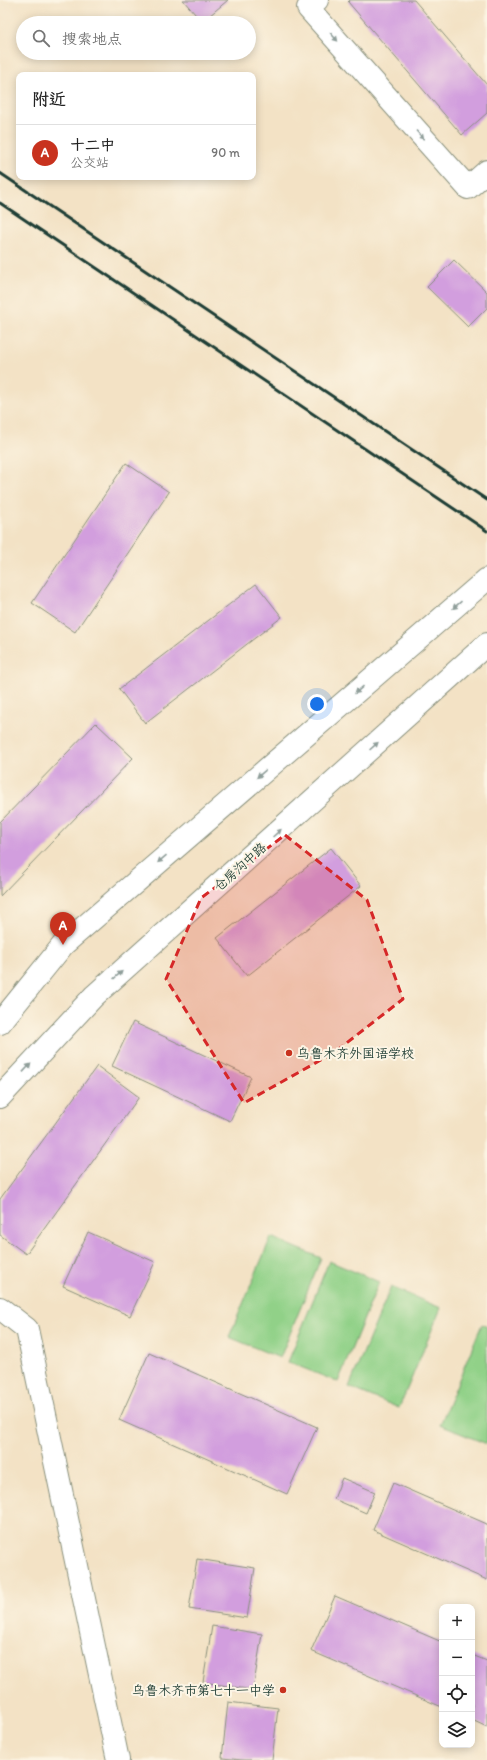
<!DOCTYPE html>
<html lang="zh">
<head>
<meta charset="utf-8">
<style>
	body { margin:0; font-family:Itim,"LXGW WenKai TC",sans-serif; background:#f6f6f6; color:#222 }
	.controls { position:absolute; right:12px; bottom:12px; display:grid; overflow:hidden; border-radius:8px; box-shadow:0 2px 10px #0003 }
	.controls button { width:36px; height:36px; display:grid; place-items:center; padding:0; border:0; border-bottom:1px solid #e0e0e0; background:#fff; color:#222; font:20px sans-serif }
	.you { position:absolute; left:317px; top:704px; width:14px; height:14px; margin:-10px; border:3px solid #fff; border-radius:50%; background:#1a73e8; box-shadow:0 0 0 6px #1a73e833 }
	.badge { display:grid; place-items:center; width:26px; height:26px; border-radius:50%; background:#c8321e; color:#fff; font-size:13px; font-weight:700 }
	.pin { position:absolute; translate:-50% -33px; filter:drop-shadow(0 1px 2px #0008) }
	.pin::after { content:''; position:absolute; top:21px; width:14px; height:12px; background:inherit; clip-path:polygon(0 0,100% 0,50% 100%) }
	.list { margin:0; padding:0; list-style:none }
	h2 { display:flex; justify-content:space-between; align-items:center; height:52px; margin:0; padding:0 16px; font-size:17px }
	h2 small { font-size:13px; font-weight:400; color:#767676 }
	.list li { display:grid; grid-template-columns:26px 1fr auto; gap:12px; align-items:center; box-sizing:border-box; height:56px; padding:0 16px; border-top:1px solid #e0e0e0 }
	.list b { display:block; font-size:15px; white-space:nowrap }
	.list p { margin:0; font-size:13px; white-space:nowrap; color:#767676 }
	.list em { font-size:13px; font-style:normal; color:#767676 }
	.icon { flex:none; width:22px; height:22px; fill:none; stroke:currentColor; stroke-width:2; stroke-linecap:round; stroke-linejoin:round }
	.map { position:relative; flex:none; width:487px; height:1760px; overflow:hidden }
	.search { position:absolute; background:#fff; box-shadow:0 2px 10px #0003; left:16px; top:16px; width:240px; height:44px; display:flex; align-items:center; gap:10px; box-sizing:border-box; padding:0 14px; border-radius:22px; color:#767676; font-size:15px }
	.panel { position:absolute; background:#fff; box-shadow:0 2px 10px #0003; left:16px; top:72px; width:240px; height:108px; border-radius:8px }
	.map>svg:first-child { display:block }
	.pitch { fill:#91d188; stroke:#58875e }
	.building { fill:#d29ede }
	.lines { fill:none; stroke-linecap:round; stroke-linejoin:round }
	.street-casing { stroke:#89907c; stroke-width:24 }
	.highway-casing { stroke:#89907c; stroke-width:24 }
	.street { stroke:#fff; stroke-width:22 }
	.highway { stroke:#fff; stroke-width:22 }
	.rail { stroke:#1f3d34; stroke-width:3 }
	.oneway { fill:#8f9e9a }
	.marked { fill:#d62828; fill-opacity:0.2; stroke:#d62828; stroke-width:3; stroke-dasharray:8 5; stroke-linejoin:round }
	.poi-dot { fill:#c8321e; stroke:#fcf5e5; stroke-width:1.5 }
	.labels { text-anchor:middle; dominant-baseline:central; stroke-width:4; stroke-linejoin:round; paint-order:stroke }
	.street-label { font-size:13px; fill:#1f3d34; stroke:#fcf5e5 }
	.poi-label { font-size:13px; fill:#1f3d34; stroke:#fcf5e5; text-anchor:start }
</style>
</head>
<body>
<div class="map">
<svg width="487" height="1760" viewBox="0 0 487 1760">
	<rect width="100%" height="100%" fill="#fcf5e5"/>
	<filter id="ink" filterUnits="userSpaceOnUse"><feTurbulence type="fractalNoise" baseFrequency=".025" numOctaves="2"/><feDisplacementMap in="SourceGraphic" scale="8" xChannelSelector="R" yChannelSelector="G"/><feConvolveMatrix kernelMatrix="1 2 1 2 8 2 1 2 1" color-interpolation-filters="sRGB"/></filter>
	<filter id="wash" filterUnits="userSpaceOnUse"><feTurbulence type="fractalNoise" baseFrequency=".012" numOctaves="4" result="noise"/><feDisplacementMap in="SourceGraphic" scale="16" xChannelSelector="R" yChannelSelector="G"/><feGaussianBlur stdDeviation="0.9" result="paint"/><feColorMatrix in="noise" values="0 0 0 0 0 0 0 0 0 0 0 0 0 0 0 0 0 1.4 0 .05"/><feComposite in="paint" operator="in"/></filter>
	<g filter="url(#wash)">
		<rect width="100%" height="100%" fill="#f3e2c5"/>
		<g class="pitch">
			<polygon points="271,1237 321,1258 280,1358 229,1337"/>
			<polygon points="329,1261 379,1282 338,1382 288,1362"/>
			<polygon points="391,1287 441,1308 399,1408 349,1387"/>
			<polygon points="482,1324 487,1327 487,1444 440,1425"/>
		</g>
		<g id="blocks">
			<g class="building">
				<polygon points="183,0 228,0 202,22"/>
				<polygon points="350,0 414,0 487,85 487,113 462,135 348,2"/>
				<polygon points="454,260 487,292 487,308 468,327 427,287"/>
				<polygon points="126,463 169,492 75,632 32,603"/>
				<polygon points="256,584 282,617 145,723 119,689"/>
				<polygon points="96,723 133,758 0,896 0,822"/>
				<polygon points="331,848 361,886 247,976 217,938"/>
				<polygon points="133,1022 251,1077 230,1121 112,1066"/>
				<polygon points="97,1066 139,1097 26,1254 0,1235 0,1199"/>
				<polygon points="88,1232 155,1262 130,1316 63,1286"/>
				<polygon points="149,1353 317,1427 287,1494 119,1420"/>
				<polygon points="342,1478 375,1492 366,1513 334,1499"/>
				<polygon points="393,1483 487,1524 487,1580 373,1530"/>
				<polygon points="197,1559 255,1568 247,1618 189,1609"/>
				<polygon points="335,1596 442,1642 442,1707 311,1651"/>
				<polygon points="212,1626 262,1634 253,1690 203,1682"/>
				<polygon points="472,1655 487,1661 487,1727 472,1720"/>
				<polygon points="228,1702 278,1708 272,1760 242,1760 222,1758"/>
			</g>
		</g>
	</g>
	<g filter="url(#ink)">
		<use href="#blocks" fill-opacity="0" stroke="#89907c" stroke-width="1"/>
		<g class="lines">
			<defs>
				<g id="street">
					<polyline points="317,0 308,8 468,188 487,171"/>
					<polyline points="0,1308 27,1329 118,1760"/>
				</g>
				<g id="highway">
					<polyline points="0,1023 63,945 487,579"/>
					<polyline points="0,1097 94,996 487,644"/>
				</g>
			</defs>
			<use href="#street" class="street-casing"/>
			<use href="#highway" class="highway-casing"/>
			<use href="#street" class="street"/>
			<use href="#highway" class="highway"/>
			<g class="rail">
				<polyline points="0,173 487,500"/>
				<polyline points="0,203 487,531"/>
			</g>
		</g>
		<defs><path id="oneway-solid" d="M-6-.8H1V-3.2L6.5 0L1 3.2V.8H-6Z"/></defs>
		<g class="oneway">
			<use href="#oneway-solid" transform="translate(334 37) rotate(48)"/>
			<use href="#oneway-solid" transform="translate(420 135) rotate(48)"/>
			<use href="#oneway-solid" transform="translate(457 605) rotate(139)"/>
			<use href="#oneway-solid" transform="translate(359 690) rotate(139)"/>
			<use href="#oneway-solid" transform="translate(374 746) rotate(-42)"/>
			<use href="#oneway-solid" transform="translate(261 774) rotate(139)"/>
			<use href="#oneway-solid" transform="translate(277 833) rotate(-42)"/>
			<use href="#oneway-solid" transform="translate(162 859) rotate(139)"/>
			<use href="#oneway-solid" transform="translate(118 975) rotate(-42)"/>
			<use href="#oneway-solid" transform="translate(27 1068) rotate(-47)"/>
		</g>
	</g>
	<path class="marked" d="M285 835 367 900 403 999 335 1052 244 1103 166 979 201 898Z"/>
	<g class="poi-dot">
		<circle cx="289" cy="1053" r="4"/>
		<circle cx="283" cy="1690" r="4"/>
	</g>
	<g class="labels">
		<g class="street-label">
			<text transform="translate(240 867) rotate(-42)">仓房沟中路</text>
		</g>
		<g class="poi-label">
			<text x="297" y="1053">乌鲁木齐外国语学校</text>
			<text x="275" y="1690" text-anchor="end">乌鲁木齐市第七十一中学</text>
		</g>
	</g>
</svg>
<div class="controls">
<button>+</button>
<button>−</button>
<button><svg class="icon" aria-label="locate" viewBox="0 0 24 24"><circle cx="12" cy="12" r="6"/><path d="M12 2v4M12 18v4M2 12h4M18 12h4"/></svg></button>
<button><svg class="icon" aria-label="layers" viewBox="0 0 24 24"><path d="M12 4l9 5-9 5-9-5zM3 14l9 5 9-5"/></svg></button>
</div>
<div class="you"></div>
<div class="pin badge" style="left:63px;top:945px">A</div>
<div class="search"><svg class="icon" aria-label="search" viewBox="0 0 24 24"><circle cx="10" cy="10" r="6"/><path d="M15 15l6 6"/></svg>搜索地点</div>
<section class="panel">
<h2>附近<small></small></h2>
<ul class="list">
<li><span class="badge">A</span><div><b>十二中</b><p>公交站</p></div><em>90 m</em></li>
</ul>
</section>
</div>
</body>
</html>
